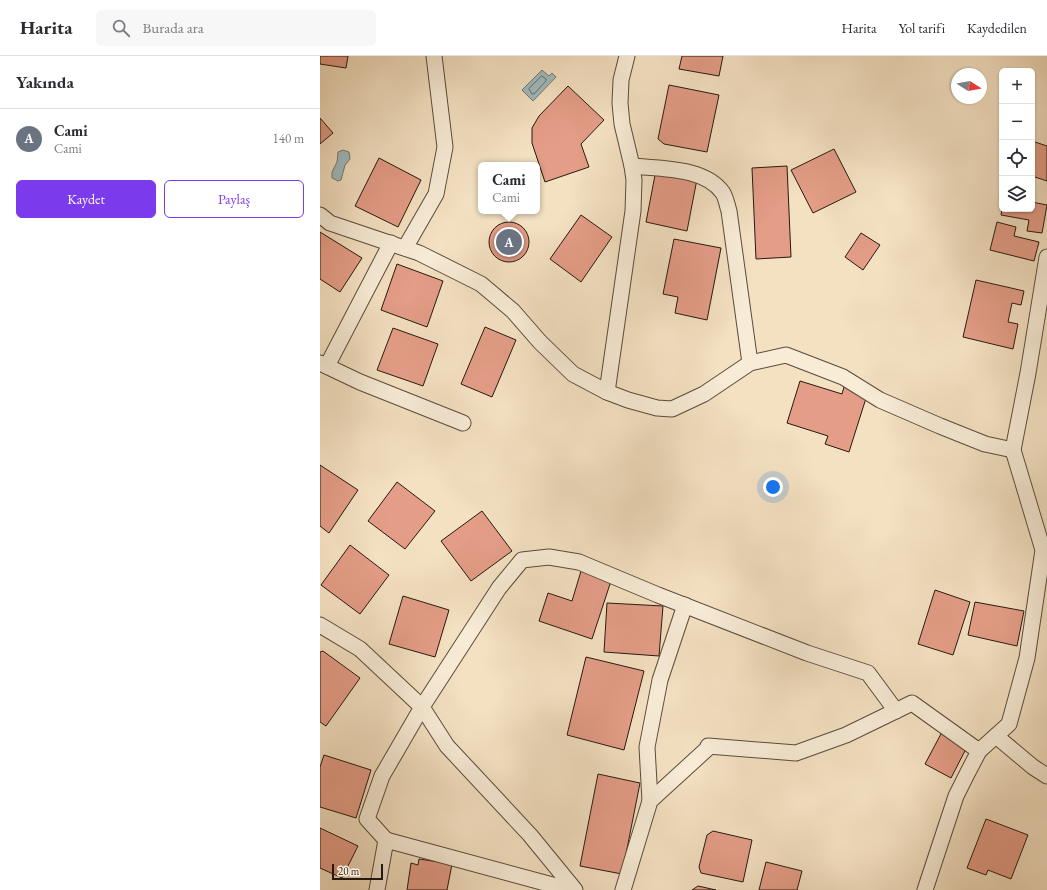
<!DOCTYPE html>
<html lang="tr">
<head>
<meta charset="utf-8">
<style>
	body { margin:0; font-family:"EB Garamond",serif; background:#f7f7f7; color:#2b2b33 }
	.controls { position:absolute; right:12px; top:12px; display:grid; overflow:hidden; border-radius:6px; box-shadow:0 1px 3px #0004 }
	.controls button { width:36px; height:36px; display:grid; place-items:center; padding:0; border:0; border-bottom:1px solid #e1e1e2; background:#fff; color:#2b2b33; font:20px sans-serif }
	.compass { position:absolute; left:631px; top:12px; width:36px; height:36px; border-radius:50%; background:#fff; box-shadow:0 1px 3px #0004; rotate:101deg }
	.scale { position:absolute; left:12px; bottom:10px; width:51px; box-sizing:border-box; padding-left:4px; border:2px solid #27190f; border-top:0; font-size:11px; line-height:14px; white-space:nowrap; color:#27190f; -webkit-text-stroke:3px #f8ecd7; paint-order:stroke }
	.you { position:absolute; left:453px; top:431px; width:14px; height:14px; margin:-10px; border:3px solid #fff; border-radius:50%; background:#1a73e8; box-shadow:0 0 0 6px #1a73e833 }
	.badge { display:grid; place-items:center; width:26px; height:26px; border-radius:50%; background:#7c3aed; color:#fff; font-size:13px; font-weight:700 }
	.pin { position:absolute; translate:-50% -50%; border:2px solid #fff; box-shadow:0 1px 4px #0006 }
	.popup { position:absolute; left:158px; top:106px; width:62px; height:52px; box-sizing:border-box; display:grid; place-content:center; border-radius:6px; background:#fff; filter:drop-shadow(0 1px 3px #0005); font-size:13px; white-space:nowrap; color:#7c7c81 }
	.popup b { font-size:15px; color:#2b2b33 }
	.popup::after { content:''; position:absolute; left:50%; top:100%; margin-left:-8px; border:8px solid transparent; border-top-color:#fff }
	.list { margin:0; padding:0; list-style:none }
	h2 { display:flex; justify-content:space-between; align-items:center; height:52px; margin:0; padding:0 16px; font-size:17px }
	h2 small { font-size:13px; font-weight:400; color:#7c7c81 }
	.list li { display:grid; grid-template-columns:26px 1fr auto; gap:12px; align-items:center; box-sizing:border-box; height:60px; padding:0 16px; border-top:1px solid #e1e1e2 }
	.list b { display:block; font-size:15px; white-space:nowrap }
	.list p { margin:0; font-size:13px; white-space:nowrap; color:#7c7c81 }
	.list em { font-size:13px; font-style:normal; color:#7c7c81 }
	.actions { display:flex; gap:8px; padding:12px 16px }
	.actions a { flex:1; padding:9px 0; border:1px solid #7c3aed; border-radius:6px; text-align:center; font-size:14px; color:#7c3aed }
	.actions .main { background:#7c3aed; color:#fff }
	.icon { flex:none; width:22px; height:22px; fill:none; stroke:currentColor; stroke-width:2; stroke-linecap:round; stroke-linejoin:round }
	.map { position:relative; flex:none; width:727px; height:834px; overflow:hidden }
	header { display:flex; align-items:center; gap:24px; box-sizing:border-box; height:56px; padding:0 20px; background:#fff; border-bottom:1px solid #e1e1e2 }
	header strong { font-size:19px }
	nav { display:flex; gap:22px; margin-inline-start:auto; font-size:14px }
	.search { width:280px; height:36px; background:#f7f7f7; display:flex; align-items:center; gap:10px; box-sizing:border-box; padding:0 14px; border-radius:6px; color:#7c7c81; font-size:15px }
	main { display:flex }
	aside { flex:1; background:#fff }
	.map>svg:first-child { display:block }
	.water { fill:#a1bbbe; stroke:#707a78 }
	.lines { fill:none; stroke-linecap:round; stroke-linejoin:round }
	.shore { stroke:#646a66; stroke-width:1 }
	.building { fill:#e49d87; stroke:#27190f }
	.street-casing { stroke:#5a4b3c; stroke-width:17 }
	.street { stroke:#f8ecd7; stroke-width:15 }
</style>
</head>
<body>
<header>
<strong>Harita</strong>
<div class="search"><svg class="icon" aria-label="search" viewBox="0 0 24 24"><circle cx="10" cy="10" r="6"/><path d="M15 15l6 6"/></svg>Burada ara</div>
<nav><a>Harita</a><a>Yol tarifi</a><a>Kaydedilen</a></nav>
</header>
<main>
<aside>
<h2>Yakında<small></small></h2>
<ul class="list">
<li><span class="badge" style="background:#6b7280">A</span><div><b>Cami</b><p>Cami</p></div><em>140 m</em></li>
</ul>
<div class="actions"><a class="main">Kaydet</a><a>Paylaş</a></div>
</aside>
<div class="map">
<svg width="727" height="834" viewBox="0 0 727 834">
	<rect width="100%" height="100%" fill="#f4e1c2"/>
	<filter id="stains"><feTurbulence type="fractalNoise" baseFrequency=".005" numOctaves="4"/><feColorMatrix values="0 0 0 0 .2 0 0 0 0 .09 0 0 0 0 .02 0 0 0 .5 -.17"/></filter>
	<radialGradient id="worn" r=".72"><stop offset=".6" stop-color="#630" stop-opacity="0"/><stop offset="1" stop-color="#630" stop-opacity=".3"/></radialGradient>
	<g class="water">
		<polygon points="222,14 229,20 232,17 236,21 213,45 202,34"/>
		<polygon points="23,94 29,96 30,103 25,109 21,124 18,125 12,122 12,116 17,106 18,96"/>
	</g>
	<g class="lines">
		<polygon class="shore" points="222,20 226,23 226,25 214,38 212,38 209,33"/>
	</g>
	<g class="building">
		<polygon points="0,0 28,0 26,12 0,8"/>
		<polygon points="362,0 403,0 399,20 359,13"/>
		<polygon points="349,29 399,39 387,96 344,88 338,83"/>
		<polygon points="248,30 284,64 261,88 269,111 225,126 212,87 212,72 219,60"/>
		<polygon points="0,62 13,77 0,88"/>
		<polygon points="712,85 727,90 727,125 712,120"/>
		<polygon points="514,93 536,136 493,157 471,114"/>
		<polygon points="59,102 101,124 78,171 35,150"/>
		<polygon points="467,110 471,201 436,203 432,112"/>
		<polygon points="336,114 377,123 367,175 326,166"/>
		<polygon points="712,146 727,149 722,177 707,175 709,164 681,159 682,153 712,153"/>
		<polygon points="261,159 292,181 261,226 230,203"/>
		<circle cx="189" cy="186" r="20"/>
		<polygon points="677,166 696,171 694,180 719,186 714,205 670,194"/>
		<polygon points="0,176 42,202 20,236 0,223"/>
		<polygon points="541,177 560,189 543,214 525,201"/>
		<polygon points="354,183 401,192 387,264 355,257 358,241 343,238"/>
		<polygon points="77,208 123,225 107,271 61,254"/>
		<polygon points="656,224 704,235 701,249 692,247 688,266 698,268 693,293 643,281"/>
		<polygon points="165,271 196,284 172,341 141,328"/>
		<polygon points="73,272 118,288 103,330 57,314"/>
		<polygon points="480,325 522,338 524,331 547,339 529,396 505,388 508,380 467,367"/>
		<polygon points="0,409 38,434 9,477 0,470"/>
		<polygon points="77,426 115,455 85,493 48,465"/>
		<polygon points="162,455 192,495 151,525 121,485"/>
		<polygon points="30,489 69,519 40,558 1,529"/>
		<polygon points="261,515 291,525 272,583 219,565 228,537 252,545"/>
		<polygon points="615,534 650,546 633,599 598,588"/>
		<polygon points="83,540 129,554 115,601 69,588"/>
		<polygon points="655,546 704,555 697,590 648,579"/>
		<polygon points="287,547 343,550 339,600 284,596"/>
		<polygon points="3,595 40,622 6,670 0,666 0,596"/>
		<polygon points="266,601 324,615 304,694 247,679"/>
		<polygon points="622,676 648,689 631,722 605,708"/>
		<polygon points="4,699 51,714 36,762 0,751 0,711"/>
		<polygon points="278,718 320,727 302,818 260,810"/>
		<polygon points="666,763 708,779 691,823 668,814 666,819 647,812"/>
		<polygon points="0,772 38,790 22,822 0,812"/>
		<polygon points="393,775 432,784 423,826 381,817 379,811 387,779"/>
		<polygon points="99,803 132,808 127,834 87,834 91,807 98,809"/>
		<polygon points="446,806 482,815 477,834 439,834"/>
		<polygon points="378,830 396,834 372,834"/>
	</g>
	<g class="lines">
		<defs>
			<g id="street">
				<path d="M312 110C341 113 385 111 403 137 406 142 407 149 409 155L430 307"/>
				<polyline points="0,159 10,167 99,197 161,228 193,255 220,286 253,318 287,336 308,344 337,352 352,353 384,338 430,307 466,299 523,321 560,344 620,370 665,388 693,394"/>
				<polyline points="85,192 116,138 125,91 114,0"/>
				<polyline points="0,307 40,326 143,367"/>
				<polyline points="7,310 71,187"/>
				<polyline points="287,336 313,155 314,124 312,110 302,68 300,47 301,24 307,0"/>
				<polyline points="0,569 40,593 102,651 127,690 210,779 255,834"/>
				<polyline points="676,680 713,711 727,720"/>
				<polyline points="330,745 327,691 340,624 365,549"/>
				<polyline points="66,784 47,763 62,720 102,651 179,532 202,504 229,501 259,506 338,539 487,597 548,617 576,655"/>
				<polyline points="57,834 66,784 251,834"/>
				<polyline points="303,834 330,745 388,692 388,690 476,697 526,679 592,647 659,695"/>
				<polyline points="605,834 636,740 647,718 659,695 689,668 707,602 723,494 693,394 708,317 727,201"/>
			</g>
		</defs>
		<use href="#street" class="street-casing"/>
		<use href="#street" class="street"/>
	</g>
	<rect width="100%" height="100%" filter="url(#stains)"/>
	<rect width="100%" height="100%" fill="url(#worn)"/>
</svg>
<div class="controls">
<button>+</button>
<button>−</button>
<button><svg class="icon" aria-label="locate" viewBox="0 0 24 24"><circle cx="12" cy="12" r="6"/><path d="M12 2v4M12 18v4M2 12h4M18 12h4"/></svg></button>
<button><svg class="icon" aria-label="layers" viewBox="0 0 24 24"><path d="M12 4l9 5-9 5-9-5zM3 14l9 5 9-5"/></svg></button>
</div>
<svg class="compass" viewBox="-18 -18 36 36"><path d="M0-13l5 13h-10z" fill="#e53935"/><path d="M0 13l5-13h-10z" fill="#7c7c81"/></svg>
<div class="scale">20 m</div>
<div class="you"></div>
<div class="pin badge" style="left:189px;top:186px;background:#6b7280">A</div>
<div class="popup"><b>Cami</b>Cami</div>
</div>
</main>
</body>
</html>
